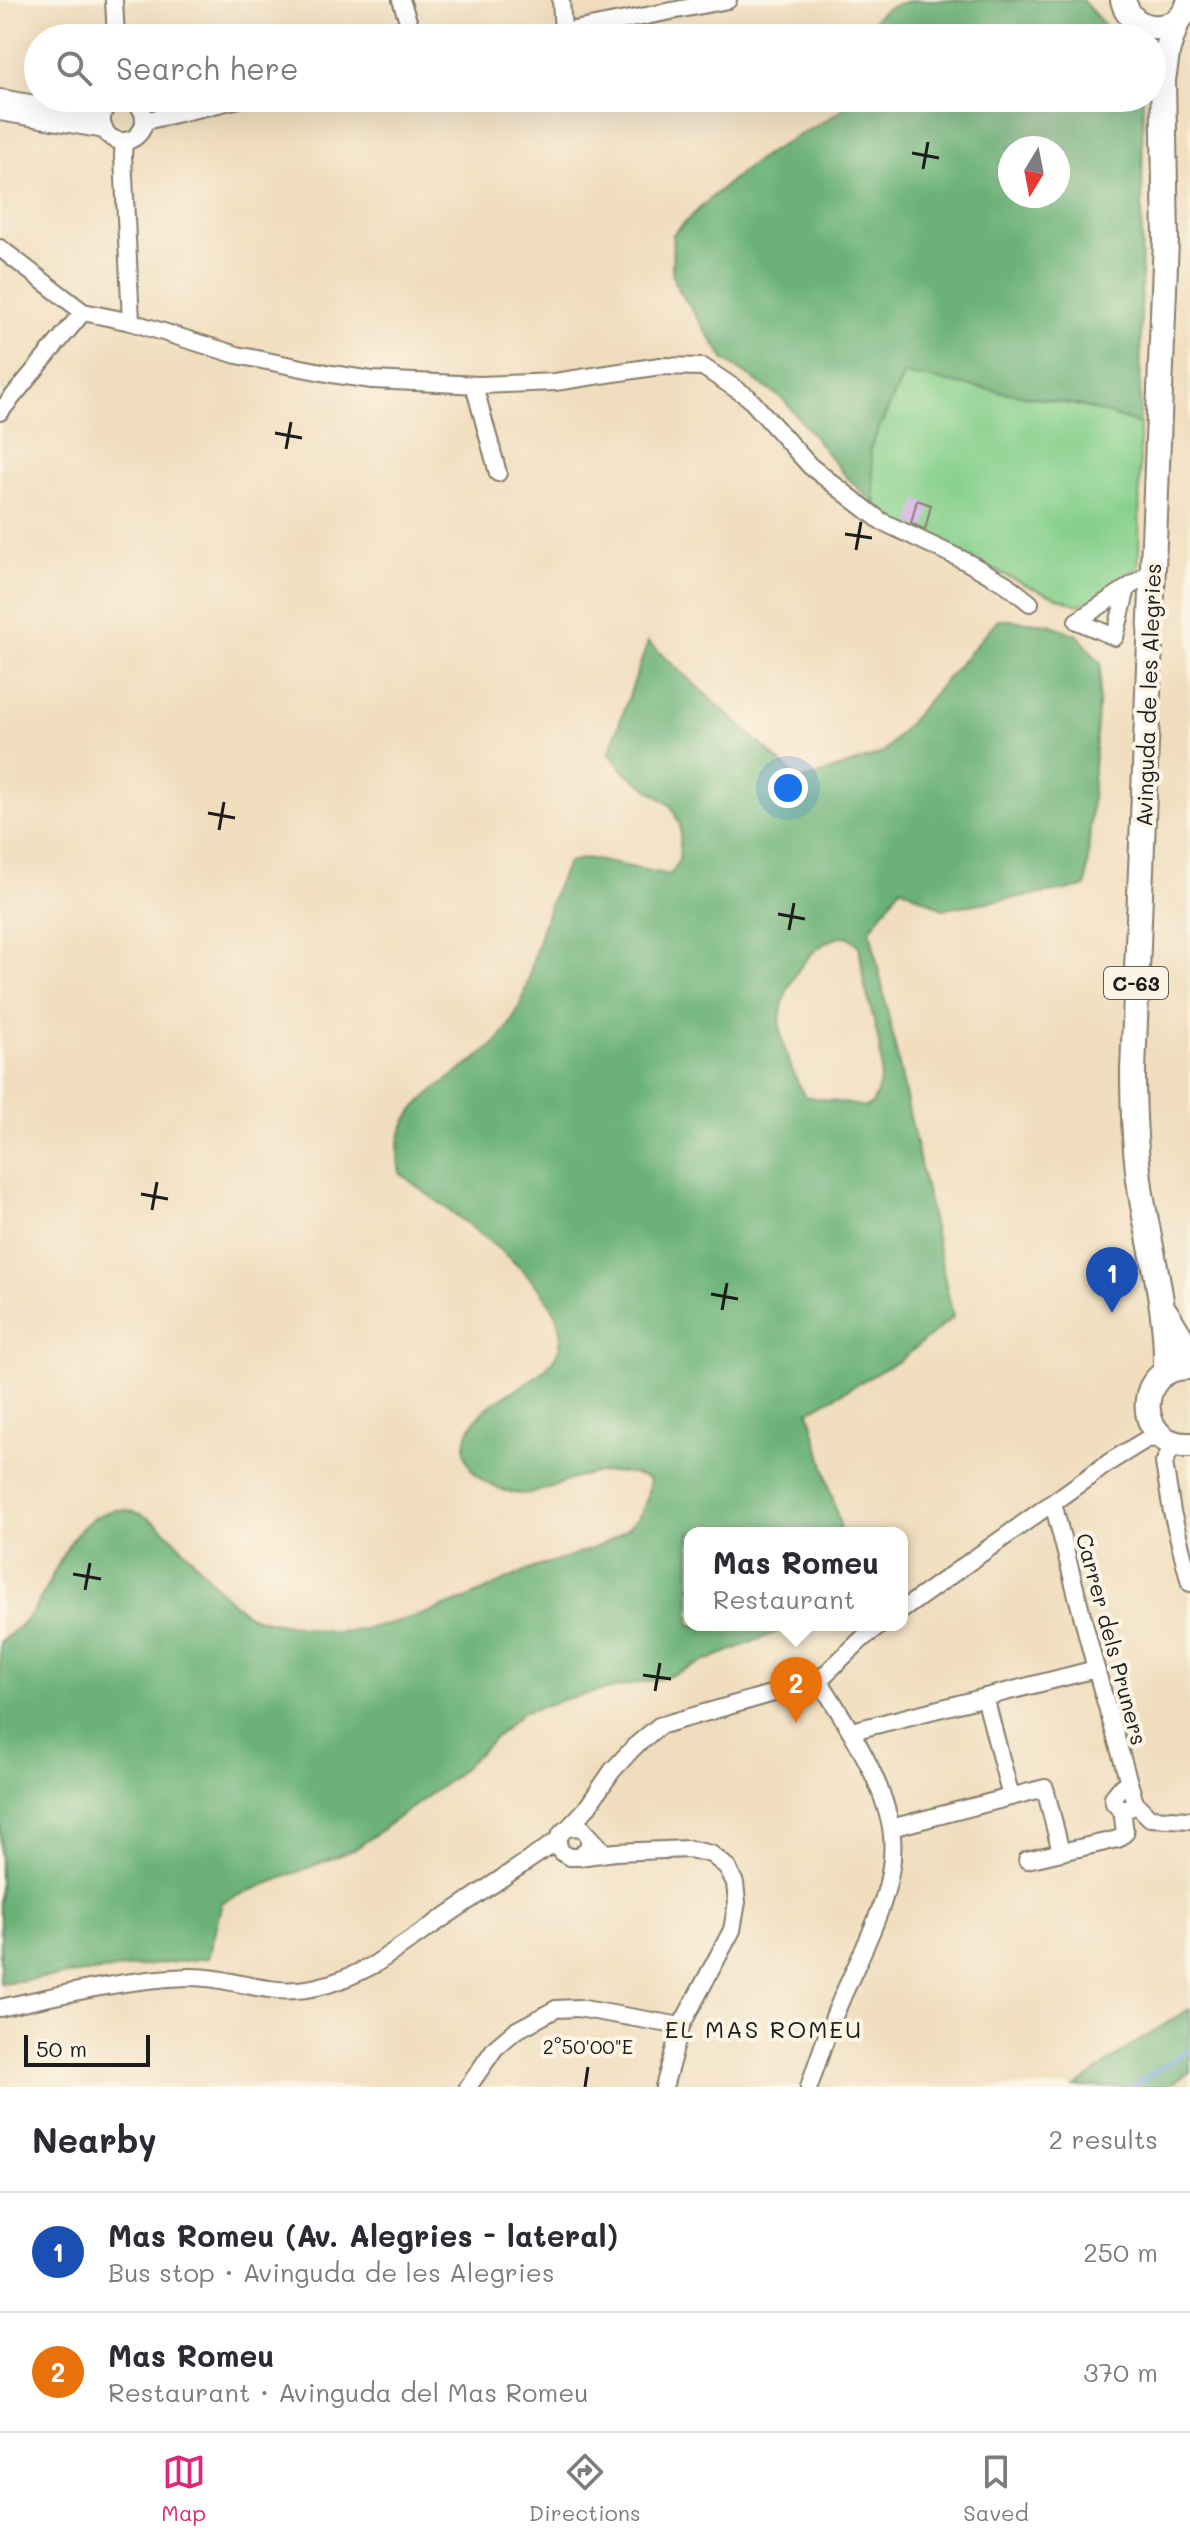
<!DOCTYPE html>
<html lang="en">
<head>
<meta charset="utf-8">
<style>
	body { margin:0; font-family:Mali,sans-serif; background:#f7f7f7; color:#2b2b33 }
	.compass { position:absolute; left:998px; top:136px; width:72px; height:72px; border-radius:50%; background:#fff; box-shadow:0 8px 32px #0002; rotate:190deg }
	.scale { position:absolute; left:24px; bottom:20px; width:126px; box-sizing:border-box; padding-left:8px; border:4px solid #1c1c1c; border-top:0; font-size:22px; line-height:28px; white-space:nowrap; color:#1c1c1c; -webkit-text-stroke:6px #fcf5e5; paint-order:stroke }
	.you { position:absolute; left:788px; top:788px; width:28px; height:28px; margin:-20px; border:6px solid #fff; border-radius:50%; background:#1a73e8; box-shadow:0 0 0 12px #1a73e833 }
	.badge { display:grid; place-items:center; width:52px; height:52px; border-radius:50%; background:#db2777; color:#fff; font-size:26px; font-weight:700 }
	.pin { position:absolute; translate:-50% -66px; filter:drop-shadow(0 2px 4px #0008) }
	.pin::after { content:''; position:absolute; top:42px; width:28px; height:24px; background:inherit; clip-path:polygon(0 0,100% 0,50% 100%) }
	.popup { position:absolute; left:684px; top:1527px; width:224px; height:104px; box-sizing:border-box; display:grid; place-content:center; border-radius:16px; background:#fff; filter:drop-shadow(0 2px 6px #0005); font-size:26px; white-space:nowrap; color:#7c7c81 }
	.popup b { font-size:30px; color:#2b2b33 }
	.popup::after { content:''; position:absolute; left:50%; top:100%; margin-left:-16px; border:16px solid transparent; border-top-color:#fff }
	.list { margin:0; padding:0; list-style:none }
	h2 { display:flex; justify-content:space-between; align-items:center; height:104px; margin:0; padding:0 32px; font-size:34px }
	h2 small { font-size:26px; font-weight:400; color:#7c7c81 }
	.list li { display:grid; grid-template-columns:52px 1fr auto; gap:24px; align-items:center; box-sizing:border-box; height:120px; padding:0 32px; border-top:2px solid #e1e1e2 }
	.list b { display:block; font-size:30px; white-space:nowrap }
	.list p { margin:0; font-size:26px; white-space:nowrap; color:#7c7c81 }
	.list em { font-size:26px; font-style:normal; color:#7c7c81 }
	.icon { flex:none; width:44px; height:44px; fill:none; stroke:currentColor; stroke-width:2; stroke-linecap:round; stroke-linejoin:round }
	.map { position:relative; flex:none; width:1190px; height:2087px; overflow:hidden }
	.search { position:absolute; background:#fff; box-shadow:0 8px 32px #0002; left:24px; right:24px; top:24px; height:88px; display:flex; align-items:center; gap:20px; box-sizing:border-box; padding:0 28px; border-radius:44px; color:#7c7c81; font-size:30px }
	.sheet { height:344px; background:#fff }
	nav { display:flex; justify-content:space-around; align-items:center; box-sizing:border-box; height:112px; border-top:2px solid #e1e1e2; background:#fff; font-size:22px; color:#7c7c81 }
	nav a { display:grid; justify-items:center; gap:4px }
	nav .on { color:#db2777 }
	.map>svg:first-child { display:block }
	.green { fill:#86d08c; stroke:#517654; stroke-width:2 }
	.forest { fill:#6cb278; stroke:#44674a; stroke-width:2; fill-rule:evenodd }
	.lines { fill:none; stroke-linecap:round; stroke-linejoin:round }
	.stream { stroke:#679dd4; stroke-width:5 }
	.building { fill:#d1a8ea }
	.street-casing { stroke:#867c6c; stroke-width:20 }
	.primary-casing { stroke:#867c6c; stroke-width:28 }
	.street { stroke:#fff; stroke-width:16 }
	.primary { stroke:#fff; stroke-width:24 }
	.ticks { fill:none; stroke:#1c1c1c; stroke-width:3 }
	.labels { text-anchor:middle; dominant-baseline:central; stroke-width:8; stroke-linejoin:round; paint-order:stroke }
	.shield { fill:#fcf5e5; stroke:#5f5d58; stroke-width:2 }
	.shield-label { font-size:20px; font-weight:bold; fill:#1c1c1c }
	.street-label { font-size:22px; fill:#1c1c1c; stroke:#fcf5e5 }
	.neighbourhood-label { font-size:24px; letter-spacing:2px; fill:#1c1c1c; stroke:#fcf5e5 }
	.ticks-label { font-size:20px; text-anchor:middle; fill:#1c1c1c; stroke:#fcf5e5; stroke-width:8; stroke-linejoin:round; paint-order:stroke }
</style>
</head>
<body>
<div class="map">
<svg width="1190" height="2087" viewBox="0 0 1190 2087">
	<rect width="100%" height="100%" fill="#fcf5e5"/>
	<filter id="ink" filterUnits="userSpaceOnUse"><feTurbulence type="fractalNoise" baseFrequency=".0125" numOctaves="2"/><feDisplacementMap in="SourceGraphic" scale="16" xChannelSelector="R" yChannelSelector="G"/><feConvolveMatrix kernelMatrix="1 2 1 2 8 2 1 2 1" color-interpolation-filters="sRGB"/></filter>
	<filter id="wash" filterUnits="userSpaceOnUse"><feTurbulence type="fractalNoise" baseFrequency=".006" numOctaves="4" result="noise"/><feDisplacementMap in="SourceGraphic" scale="32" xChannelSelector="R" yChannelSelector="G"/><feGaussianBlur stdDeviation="1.8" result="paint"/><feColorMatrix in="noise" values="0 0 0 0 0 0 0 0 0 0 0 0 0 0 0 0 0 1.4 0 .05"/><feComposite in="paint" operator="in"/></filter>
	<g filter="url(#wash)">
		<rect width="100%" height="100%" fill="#f0ddbd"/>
		<polygon class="green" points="904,374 1082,406 1140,424 1139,566 1103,598 1078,605 1028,586 898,524 876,506 870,448"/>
		<g class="forest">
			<path d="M914 0H1082L1116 38H867C871 12 890 5 914 0Z"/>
			<path d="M856 98H1143L1140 424 1082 406 904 374 870 448 876 506 844 474 784 400 725 360 675 284 672 271 673 234C703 205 733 176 767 154 797 134 830 122 856 98ZM1058 148V196H1010V148Z"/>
			<path d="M998 619 1049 624 1078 635 1101 664 1086 887 943 909 901 887 870 930 953 1317 902 1359 809 1411 842 1533H690V1625H794L667 1677 568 1698 522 1713 451 1779 355 1849 222 1902 208 1958 0 1983V1642C11 1634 22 1625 31 1614 56 1580 67 1517 116 1510 167 1503 209 1595 251 1616 263 1622 279 1623 292 1625 307 1628 324 1633 340 1632 380 1629 443 1610 479 1593 498 1584 515 1575 534 1568 570 1555 610 1549 637 1519 646 1508 648 1492 650 1479 625 1470 598 1470 573 1479 544 1489 528 1501 497 1488 453 1470 457 1430 492 1404 515 1387 558 1373 561 1339 566 1283 439 1206 400 1173 384 1096 467 1080 503 1034 525 1005 527 982 536 949 545 919 554 889 568 862L586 858 670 875 679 860 680 843V825L671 806 625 772 609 753 648 642 801 781 883 753ZM847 936 859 945C861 957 862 970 864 982 872 1020 893 1066 872 1104L865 1107 805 1096C796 1083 780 1041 780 1025 780 989 809 940 847 936Z"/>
			<polygon points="1190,2008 1190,2072 1167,2087 1075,2087 1128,2048"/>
		</g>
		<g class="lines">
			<polyline class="stream" points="1131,2087 1190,2050"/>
		</g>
		<g id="blocks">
			<polygon class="building" points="917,500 931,505 925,530 911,523"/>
		</g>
	</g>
	<g filter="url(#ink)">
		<use href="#blocks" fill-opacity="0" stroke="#867c6c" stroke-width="2"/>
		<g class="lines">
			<defs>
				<g id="street">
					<polyline points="114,0 116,38"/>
					<polyline points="401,0 414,38"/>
					<polyline points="561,0 563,32"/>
					<polyline points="533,38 728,0"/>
					<polyline points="0,98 88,113 104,110"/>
					<circle cx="123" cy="120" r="21"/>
					<polyline points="0,112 105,130"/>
					<polyline points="145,121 244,98"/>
					<polyline points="124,141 123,156 131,322"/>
					<polyline points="0,248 83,312 131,322 237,355 332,374 372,380 480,385 555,382 660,366 703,367 748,397 810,466 881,521 965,561 1006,584 1030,603"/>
					<polyline points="474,385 498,473"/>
					<polyline points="0,412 83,312"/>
					<polyline points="1077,621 1115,637 1127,588"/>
					<polyline points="1077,621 1153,571"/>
					<polyline points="1174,1443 1164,1463 1172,1512 1190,1583"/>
					<polyline points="1053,1503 1096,1669 1135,1803 1150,1818 1190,1820"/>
					<polyline points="902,1610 1111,1461 1147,1439 1163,1438"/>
					<polyline points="985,1697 1011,1797"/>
					<polyline points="852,1731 1096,1669"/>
					<polyline points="1128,1786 1122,1786 1113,1797 1114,1803 1119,1808 1130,1808"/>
					<polyline points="570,1826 586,1809 612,1771 634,1747 659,1726 819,1680 863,1638 881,1625"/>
					<polyline points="891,1828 1045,1788 1061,1852"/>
					<path d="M589 1836V1847L579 1857H570L561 1852 557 1841C563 1828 568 1826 582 1828L605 1853"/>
					<polyline points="579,1857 615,1852 689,1849 711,1854 727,1867 735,1883 737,1902 732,1930 681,2026 664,2087"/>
					<polyline points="1027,1860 1118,1839 1125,1833 1122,1809"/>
					<path d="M0 2008C62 1994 126 1979 189 1977 216 1976 243 1986 269 1989 305 1995 344 1981 375 1964L557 1841"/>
					<polyline points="468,2087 495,2048 515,2031 556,2009 578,2008 681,2026"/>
					<path d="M809 2087C818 2060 827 2033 838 2007 860 1953 901 1887 891 1828 882 1778 846 1722 819 1680"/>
				</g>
				<g id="primary">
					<path d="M1123 0C1130 27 1154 33 1177 22"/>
					<polyline points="1166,1313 1190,1352"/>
					<path d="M1190 1367C1132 1365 1135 1448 1190 1445"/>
					<path d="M1166 1372C1168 1311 1151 1254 1141 1194 1135 1153 1133 1113 1133 1071L1166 239 1163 80 1168 48 1177 22 1186 11 1190 0"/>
				</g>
			</defs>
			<use href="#street" class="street-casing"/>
			<use href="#primary" class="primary-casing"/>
			<use href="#street" class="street"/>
			<use href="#primary" class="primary"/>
		</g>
	</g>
	<path class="ticks" d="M912 153 939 158M923 169 928 142M275 433 302 438M286 449 291 422M845 534 872 538M856 550 861 522M208 813 235 818M219 830 224 802M778 914 805 919M789 930 794 903M141 1194 168 1199M152 1210 157 1182M711 1294 738 1299M722 1310 727 1283M73 1574 101 1579M85 1590 90 1563M643 1675 671 1679M655 1691 660 1663M585 2087 588 2067"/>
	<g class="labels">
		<rect class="shield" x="1104" y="967" width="64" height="32" rx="6"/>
		<g class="shield-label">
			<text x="1136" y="983">C-63</text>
		</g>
		<g class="street-label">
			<text transform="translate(1148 695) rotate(-88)">Avinguda de les Alegries</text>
			<text transform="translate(1112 1639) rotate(75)">Carrer dels Pruners</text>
		</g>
		<g class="neighbourhood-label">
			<text x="764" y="2028">EL MAS ROMEU</text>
		</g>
	</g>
	<g class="ticks-label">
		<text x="588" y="2054">2°50'00"E</text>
	</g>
</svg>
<svg class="compass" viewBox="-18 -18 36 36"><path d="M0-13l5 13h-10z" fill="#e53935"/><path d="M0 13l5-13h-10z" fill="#7c7c81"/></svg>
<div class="scale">50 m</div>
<div class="you"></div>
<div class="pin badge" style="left:1112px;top:1313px;background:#1a4fb4">1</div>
<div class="pin badge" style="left:796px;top:1723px;background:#e8710a">2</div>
<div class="popup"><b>Mas Romeu</b>Restaurant</div>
<div class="search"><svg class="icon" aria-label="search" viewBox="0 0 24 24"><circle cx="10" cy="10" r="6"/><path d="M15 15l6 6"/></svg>Search here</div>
</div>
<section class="sheet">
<h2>Nearby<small>2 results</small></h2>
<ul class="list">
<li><span class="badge" style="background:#1a4fb4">1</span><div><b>Mas Romeu (Av. Alegries - lateral)</b><p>Bus stop · Avinguda de les Alegries</p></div><em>250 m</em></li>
<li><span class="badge" style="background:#e8710a">2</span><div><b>Mas Romeu</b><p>Restaurant · Avinguda del Mas Romeu</p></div><em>370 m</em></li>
</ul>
</section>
<nav>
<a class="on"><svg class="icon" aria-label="map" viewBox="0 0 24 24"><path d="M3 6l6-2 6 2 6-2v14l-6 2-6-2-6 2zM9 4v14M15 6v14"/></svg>Map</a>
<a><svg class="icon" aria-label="directions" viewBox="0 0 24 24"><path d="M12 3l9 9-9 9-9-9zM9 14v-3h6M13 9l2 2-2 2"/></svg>Directions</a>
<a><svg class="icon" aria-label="saved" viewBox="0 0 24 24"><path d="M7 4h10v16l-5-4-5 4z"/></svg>Saved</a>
</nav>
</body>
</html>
